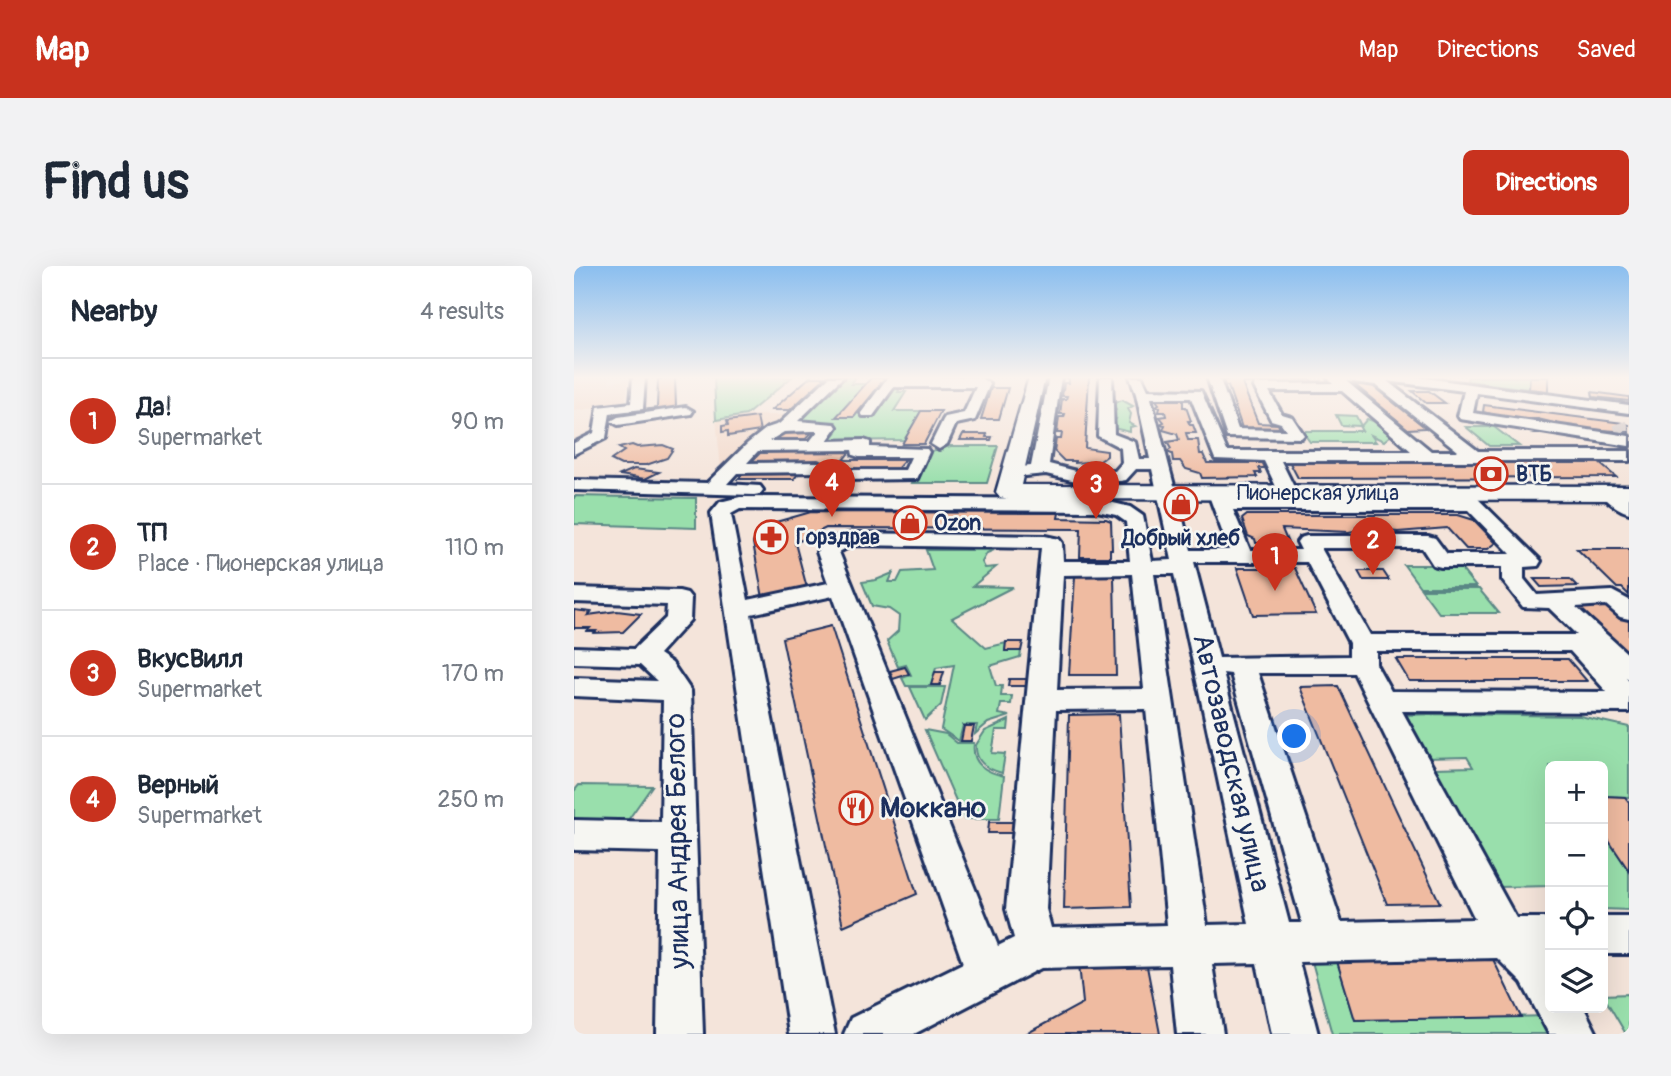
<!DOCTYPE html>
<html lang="en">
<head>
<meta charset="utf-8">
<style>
	body { margin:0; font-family:Pangolin,sans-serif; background:#f2f2f3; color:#1f2937 }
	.controls { position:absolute; right:21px; bottom:21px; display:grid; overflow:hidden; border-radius:10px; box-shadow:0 7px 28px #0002 }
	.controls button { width:63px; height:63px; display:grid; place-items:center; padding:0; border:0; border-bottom:2px solid #e0e1e3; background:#fff; color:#1f2937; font:35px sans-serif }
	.you { position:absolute; left:721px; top:471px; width:24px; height:24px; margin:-18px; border:5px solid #fff; border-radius:50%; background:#1a73e8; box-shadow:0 0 0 10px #1a73e833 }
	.badge { display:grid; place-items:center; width:46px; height:46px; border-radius:50%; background:#c8321e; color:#fff; font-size:23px; font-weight:700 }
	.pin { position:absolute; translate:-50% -58px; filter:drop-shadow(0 2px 4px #0008) }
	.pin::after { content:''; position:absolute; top:37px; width:24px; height:21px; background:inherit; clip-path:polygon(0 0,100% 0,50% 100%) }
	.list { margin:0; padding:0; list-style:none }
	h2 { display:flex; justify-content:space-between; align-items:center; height:91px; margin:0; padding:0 28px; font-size:30px }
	h2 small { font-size:23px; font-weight:400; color:#747a83 }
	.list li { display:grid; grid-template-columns:46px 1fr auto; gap:21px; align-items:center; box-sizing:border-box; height:126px; padding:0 28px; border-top:2px solid #e0e1e3 }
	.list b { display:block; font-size:26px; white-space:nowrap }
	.list p { margin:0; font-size:23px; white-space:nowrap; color:#747a83 }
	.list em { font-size:23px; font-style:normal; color:#747a83 }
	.icon { flex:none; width:38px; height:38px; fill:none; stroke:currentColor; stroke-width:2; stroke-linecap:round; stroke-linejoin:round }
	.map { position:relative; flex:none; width:1055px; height:768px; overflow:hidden; border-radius:10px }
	header { display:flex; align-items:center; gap:42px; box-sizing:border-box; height:98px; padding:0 35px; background:#c8321e; color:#fff }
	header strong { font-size:33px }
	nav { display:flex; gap:38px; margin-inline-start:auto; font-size:24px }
	.intro { display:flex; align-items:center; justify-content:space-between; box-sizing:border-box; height:168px; padding:0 42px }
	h1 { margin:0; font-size:49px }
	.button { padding:18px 32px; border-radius:10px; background:#c8321e; color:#fff; font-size:24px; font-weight:700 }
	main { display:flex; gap:42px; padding:0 42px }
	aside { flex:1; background:#fff; border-radius:10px; box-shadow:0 7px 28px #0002 }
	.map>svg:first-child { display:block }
	.built { fill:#f2d8c9 }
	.green { fill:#99dfac; stroke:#5a8785; stroke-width:2 }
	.building { fill:#efbba1; stroke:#1b2f5e; stroke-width:2 }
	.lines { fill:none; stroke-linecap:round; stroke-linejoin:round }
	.minor-tunnel { stroke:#c9c0c1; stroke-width:14; stroke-dasharray:14 7; stroke-linecap:butt }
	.minor-casing { stroke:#1b2f5e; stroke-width:6 }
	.major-casing { stroke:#1b2f5e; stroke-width:5 }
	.minor { fill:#f6f6f2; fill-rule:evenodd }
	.major { fill:#f6f6f2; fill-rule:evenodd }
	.labels { text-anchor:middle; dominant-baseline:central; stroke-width:5; stroke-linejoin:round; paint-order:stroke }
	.far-poi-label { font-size:21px; font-weight:bold; fill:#1b2f5e; stroke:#f6f6f2; text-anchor:start }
	.far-street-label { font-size:21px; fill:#1b2f5e; stroke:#f6f6f2 }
	.near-street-label { font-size:28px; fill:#1b2f5e; stroke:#f6f6f2 }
	.near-poi-label { font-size:28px; font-weight:bold; fill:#1b2f5e; stroke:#f6f6f2; text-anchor:start }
</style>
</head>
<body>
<header>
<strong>Map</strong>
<nav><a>Map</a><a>Directions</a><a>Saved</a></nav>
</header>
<div class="intro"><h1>Find us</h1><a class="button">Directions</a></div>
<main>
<aside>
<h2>Nearby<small>4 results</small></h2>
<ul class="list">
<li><span class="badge">1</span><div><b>Да!</b><p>Supermarket</p></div><em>90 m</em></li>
<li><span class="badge">2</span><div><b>ТП</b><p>Place · Пионерская улица</p></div><em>110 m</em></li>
<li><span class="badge">3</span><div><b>ВкусВилл</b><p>Supermarket</p></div><em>170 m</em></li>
<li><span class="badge">4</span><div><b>Верный</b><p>Supermarket</p></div><em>250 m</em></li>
</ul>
</aside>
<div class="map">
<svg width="1055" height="768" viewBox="0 0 1055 768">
	<rect width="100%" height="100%" fill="#f4e4da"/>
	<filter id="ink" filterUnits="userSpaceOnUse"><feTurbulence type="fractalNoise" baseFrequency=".0143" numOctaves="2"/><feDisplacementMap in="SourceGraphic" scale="14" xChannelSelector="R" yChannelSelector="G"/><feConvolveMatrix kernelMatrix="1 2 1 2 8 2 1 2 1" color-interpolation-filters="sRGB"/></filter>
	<g filter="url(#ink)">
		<g class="built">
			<polygon points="0,111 36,111 35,116 55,113 51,138 0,145"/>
			<polygon points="174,149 221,149 218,153 228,153 224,158 259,158 238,182 279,182 264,201 147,202 142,154"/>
		</g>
		<g class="green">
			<polygon points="218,111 172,149 142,154 140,112"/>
			<polygon points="272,111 282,111 277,118 291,118 263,151 280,151 304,122 326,122 324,126 332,126 320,145 347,145 331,174 256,175 262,167 251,167 258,158 223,158 235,145 216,144 245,118 265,118"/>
			<polygon points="894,111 956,111 955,123 893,115"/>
			<polygon points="548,134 559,140 554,143 557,148 555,157 561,160 556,161 556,166 539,162 539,156 542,153 539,152 539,147 542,144 538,138"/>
			<polygon points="762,149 782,150 787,160 793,153 811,159 817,169 810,175 797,169 802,176 736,176 728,165 788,165 785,160 767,159"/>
			<polygon points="892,161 920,161 945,180 915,180"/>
			<polygon points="377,180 424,180 413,217 338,217 353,186"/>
			<polygon points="0,230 122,232 122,262 0,258"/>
			<polygon points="352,284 420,284 413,287 408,296 411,302 422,301 399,320 439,321 378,352 412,382 432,377 431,385 447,385 446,391 416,400 422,420 428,420 427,430 438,430 437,438 427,438 425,448 436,450 414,457 401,468 403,459 389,459 385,475 367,463 380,399 362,402 357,420 332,420 328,412 337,409 332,399 324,401 313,375 324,365 325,350 315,343 298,340 288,316 302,314 319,307 315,316 323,316 328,306 359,304"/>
			<polygon points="830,299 884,299 902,321 846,321"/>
			<polygon points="847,323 905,323 925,347 865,347"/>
			<polygon points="336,421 371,421 367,439 351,454"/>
			<polygon points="866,448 1006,450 1055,461 1055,531 1029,530 1029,500 976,500 976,620 924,621 860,502 899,501 893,491 851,492 827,449"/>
			<path d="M435 454 434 464H422L418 487 431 488 428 507C413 503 401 496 402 479L411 465Z"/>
			<path d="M351 464 372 468 383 477H400C397 498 412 506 430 510L425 553H390Z"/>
			<polygon points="5,519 78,520 54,554 0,553 0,525"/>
			<polygon points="1029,566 1055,605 1055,644 1029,643"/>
			<polygon points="737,692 762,692 781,754 975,750 984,768 758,768"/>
			<polygon points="1055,728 1055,768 1052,768 1029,729"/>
		</g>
		<g class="building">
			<polygon points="101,111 102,142 39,152 40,148 83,142 84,113"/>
			<polygon points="236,111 252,111 216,144 198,144"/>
			<polygon points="491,111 515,111 511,182 533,185 533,190 526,195 501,197 501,195 490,195 480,185 482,173 487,173 488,167 483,167 485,151 490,151 491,148 486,148 488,133 492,133 493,130 488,130 490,117 495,117 495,113"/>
			<polygon points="956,111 974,111 974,125 955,123"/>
			<polygon points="297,112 312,112 280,151 262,151"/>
			<polygon points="651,112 736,113 740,117 668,117 684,157 704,158 707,165 669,165 654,120 651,120 649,114 652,114"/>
			<polygon points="780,118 796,118 852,162 834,163"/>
			<polygon points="417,122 434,122 425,153 407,153"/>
			<polygon points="838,125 855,125 871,137 852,137"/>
			<polygon points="1018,126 1055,131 1055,135 1019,131"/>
			<polygon points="587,131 609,131 609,141 612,141 617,155 614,155 616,159 619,159 622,167 612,167 614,174 624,174 626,188 629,188 633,197 689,197 692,202 685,202 687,207 681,207 683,211 628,212 626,207 612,203 606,195 599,195 598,188 593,186 597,183 593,176 605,174 603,168 589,164 591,159 586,158 590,156 586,151 592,150 591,146 585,146 586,141 582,140 585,138 582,134"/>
			<polygon points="910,139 1049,157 1055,159 1055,166 1001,162 964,153 938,153 909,146"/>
			<polygon points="347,145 367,145 350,178 328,178"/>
			<polygon points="183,151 186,165 154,170 154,165 148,166 148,160 154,159 153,155"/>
			<polygon points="206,164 240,164 229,176 194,176"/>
			<polygon points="389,168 413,168 412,171 418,171 417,174 386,174"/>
			<polygon points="58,179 63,181 89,179 99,183 93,192 72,199 47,199 37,194 50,185 45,182"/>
			<polygon points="279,182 269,194 259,196 178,195 190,183"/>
			<polygon points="269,194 331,194 322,204 266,204"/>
			<polygon points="1024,196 1042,211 724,212 716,197"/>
			<polygon points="60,203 85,206 71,213 46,209"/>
			<polygon points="180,207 225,207 220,213 164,213 169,208"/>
			<polygon points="237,246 485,247 484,252 532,253 537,255 538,283 536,283 536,291 506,291 507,263 252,262 221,277 233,322 189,332 179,277 181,273 202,256"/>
			<polygon points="673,249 884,249 900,254 922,277 914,283 892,283 873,262 824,266 783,262 785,264 775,266 708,263 714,277 682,277 681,273 674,270 668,253"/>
			<polygon points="1003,283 1055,283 1055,329 1048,322 1043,322"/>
			<polygon points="663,302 721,302 742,348 679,349"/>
			<polygon points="784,305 809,305 815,314 789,314"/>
			<polygon points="501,310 540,310 542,409 495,409"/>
			<polygon points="960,313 996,313 1003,320 967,321"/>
			<polygon points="1038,339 1055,353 1055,394 996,341"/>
			<polygon points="0,344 17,346 14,349 43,345 67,348 49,366 20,367 22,365 13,365 16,362 0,362"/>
			<polygon points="257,360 343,628 269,660 208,372"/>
			<polygon points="432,376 449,376 447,385 431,385"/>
			<polygon points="822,393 994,393 1013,415 835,415"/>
			<polygon points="331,401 335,408 319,413 316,405"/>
			<polygon points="361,406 370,406 366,419 357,419"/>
			<polygon points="435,413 454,413 453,420 434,420"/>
			<polygon points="764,420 837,576 866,637 813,638 726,421"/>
			<polygon points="545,448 557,641 490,643 495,449"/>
			<polygon points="390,460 400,460 397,475 387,475"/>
			<polygon points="1029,530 1051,531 1055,536 1055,605 1029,566"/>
			<polygon points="415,556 439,556 438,567 414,567"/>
			<polygon points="917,689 947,751 781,754 762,692"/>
			<polygon points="571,690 586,768 452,768 509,737 505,698"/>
		</g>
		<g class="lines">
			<polyline class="minor-tunnel" points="1046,157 1049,166"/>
			<defs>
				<g id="minor">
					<polygon points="59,111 71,111 69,143 36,147 32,172 0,188 0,177 20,167 24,141 57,137"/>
					<path d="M255 111H269L224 155 261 158 263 161 253 175 290 174 296 176V181L353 183 355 186 343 213 266 214 257 209 266 204H331L337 191H285L279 189 278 184 184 185 173 197 244 196 253 201 244 206 163 207 153 218 186 220 189 224 186 228 180 229 0 224V214L133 217 174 177 193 162 205 158ZM238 165H244L236 175H195L210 166Z"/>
					<polygon points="314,111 405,111 416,118 401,154 382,158 373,178 365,183 357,178 369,154 371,151 390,147 402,121 320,121 299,150 289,150 287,147"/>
					<path d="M475 111H487L475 198 502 205H541L548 197 547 182 524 170 526 111H538L540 168 561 176 565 193H576L562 128 556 111H568L574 124 627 125 653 185H837L768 125H695L708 148 718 151 730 169 727 172 653 171 633 111H645L664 163 712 164 707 157 697 154 680 121 681 118 759 117 753 111H843L1055 139V147L903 127 899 147 1055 170V180L886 153 884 150 890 125 813 115 904 185H1055V195H707L723 227 715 232H883L879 227 882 223H894L967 295 964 300 950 301V313L963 329 1038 325 1055 334V353L1046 351 1032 339 1002 341 1055 389V413L1052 412 1055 415V446L828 445 942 652H976V742H1010L1023 768H975L948 717 923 692 725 696 744 768H698L683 697 638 698 649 768H603L596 699 467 702 340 768H270L277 752 389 697 259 330 177 348 261 768H215L137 247 146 236 166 231 523 233 556 241 569 250 578 295 598 294 578 203H562L552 214 546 215H502L472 208 451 210 442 205 445 201 457 200ZM772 115 802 119 884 185H857ZM577 132H617L641 193 690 195 705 227 713 232H654L649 223H637L634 227 655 284H617ZM166 243 523 245 542 249 552 256 556 295H489L488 277 485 273 471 270 278 267 253 274 243 286 254 317 174 334 157 248ZM659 244H894L937 288H873L861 272 854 270H733L726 272 723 276 727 284H676ZM278 279 467 282 432 643 440 672 424 680 265 286ZM747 282H848L859 299 867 301H928V314L949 341 975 342 1003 369H796ZM620 296H733L775 377V390L645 392ZM558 308 570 423 483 424 489 309ZM580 308H600L675 658 633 659ZM802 385H996L1033 426 817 425 802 398ZM649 407 657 408 728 657H715ZM684 407H780L901 653 767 656ZM572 443 593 659 477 662 472 643 482 444Z"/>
					<polygon points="112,141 119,145 117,148 44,159 37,155 44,151"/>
					<path d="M1036 222 1055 232V247C1045 244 1033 236 1027 227L1030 223Z"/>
					<polygon points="0,322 105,325 113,327 117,332 116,354 85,388 98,397 117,425 129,768 83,768 86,586 0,584 0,554 87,556 89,434 0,430 0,412 83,415 66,399 0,397 0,381 60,383 92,352 93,339 0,336"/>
					<rect x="1029" y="650" width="26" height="38"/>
				</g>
				<polygon id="major" points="455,111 471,111 447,219 1055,220 1055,234 434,233 426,231 422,226"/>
			</defs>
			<use href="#minor" class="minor-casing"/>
			<use href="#major" class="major-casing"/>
			<use href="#minor" class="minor"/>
			<use href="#major" class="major"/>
		</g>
	</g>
	<linearGradient id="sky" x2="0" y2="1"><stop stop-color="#8abeef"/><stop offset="0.51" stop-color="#faf3ee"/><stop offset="1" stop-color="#faf3ee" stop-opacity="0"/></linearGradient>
	<rect width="1055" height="219" fill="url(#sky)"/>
	<defs>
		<symbol id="bank-ring" viewBox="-11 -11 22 22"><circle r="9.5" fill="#f6f6f2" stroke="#c8321e" stroke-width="1.5"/><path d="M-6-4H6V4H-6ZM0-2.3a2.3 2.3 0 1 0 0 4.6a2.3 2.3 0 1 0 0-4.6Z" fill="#c8321e"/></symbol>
		<symbol id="shop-ring" viewBox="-11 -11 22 22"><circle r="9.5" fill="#f6f6f2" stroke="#c8321e" stroke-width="1.5"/><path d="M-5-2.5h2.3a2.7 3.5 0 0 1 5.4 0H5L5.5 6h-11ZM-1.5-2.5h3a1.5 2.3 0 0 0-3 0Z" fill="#c8321e"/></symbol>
		<symbol id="pharmacy-ring" viewBox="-11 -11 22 22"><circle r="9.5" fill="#f6f6f2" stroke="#c8321e" stroke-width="1.5"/><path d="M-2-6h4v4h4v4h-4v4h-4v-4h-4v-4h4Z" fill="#c8321e"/></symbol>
		<symbol id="restaurant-ring" viewBox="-11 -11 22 22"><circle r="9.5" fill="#f6f6f2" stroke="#c8321e" stroke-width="1.5"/><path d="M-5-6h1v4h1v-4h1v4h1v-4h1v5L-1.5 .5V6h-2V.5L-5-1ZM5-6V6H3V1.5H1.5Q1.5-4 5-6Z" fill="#c8321e"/></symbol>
	</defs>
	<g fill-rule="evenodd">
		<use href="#bank-ring" x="898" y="189" width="38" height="38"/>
		<use href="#shop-ring" x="588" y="219" width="38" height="38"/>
		<use href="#shop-ring" x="317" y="238" width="38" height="38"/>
		<use href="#pharmacy-ring" x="178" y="252" width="38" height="38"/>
		<use href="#restaurant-ring" x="263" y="523" width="38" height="38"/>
	</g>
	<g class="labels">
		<g class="far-poi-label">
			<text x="942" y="208">ВТБ</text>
			<text x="360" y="257">Ozon</text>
			<text x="222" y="271">Горздрав</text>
			<text x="607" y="272" text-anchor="middle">Добрый хлеб</text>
		</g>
		<g class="far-street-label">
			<text x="744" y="227">Пионерская улица</text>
		</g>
		<g class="near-street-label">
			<text transform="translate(657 497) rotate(77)">Автозаводская улица</text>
			<text transform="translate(104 575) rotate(-91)">улица Андрея Белого</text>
		</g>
		<g class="near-poi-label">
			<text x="306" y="542">Моккано</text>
		</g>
	</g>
</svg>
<div class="controls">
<button>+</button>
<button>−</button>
<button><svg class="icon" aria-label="locate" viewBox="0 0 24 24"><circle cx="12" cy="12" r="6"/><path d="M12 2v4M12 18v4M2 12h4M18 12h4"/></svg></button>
<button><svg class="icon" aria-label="layers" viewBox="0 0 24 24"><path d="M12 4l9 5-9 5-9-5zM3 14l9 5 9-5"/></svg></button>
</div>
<div class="you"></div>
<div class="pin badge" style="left:701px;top:325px">1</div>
<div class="pin badge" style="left:799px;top:309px">2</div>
<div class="pin badge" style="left:522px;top:253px">3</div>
<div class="pin badge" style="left:258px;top:251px">4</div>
</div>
</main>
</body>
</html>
